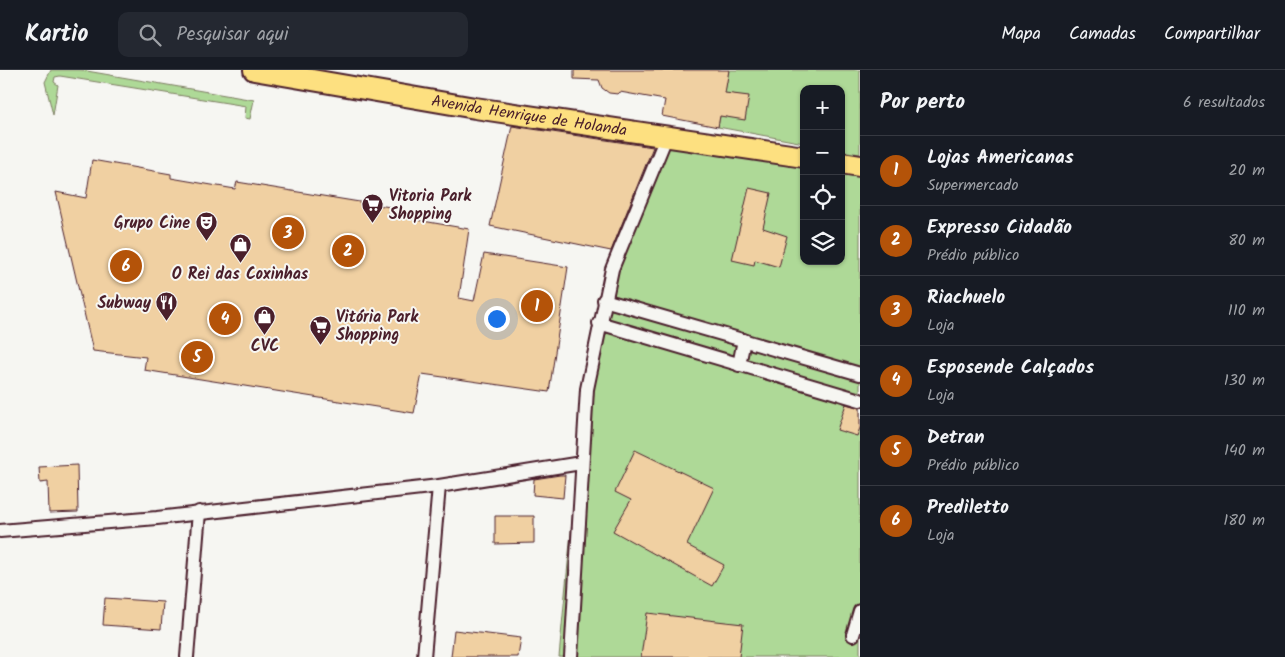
<!DOCTYPE html>
<html lang="pt">
<head>
<meta charset="utf-8">
<style>
	body { margin:0; font-family:Kalam,sans-serif; background:#242831; color:#f1f3f6 }
	.controls { position:absolute; right:15px; top:15px; display:grid; overflow:hidden; border-radius:10px; box-shadow:0 1px 4px #0004 }
	.controls button { width:45px; height:45px; display:grid; place-items:center; padding:0; border:0; border-bottom:1px solid #363941; background:#171b24; color:#f1f3f6; font:25px sans-serif }
	.you { position:absolute; left:496px; top:248px; width:18px; height:18px; margin:-12px; border:4px solid #fff; border-radius:50%; background:#1a73e8; box-shadow:0 0 0 8px #1a73e833 }
	.badge { display:grid; place-items:center; width:32px; height:32px; border-radius:50%; background:#b45309; color:#fff; font-size:16px; font-weight:700 }
	.pin { position:absolute; translate:-50% -50%; border:2px solid #fff; box-shadow:0 1px 5px #0006 }
	.list { margin:0; padding:0; list-style:none }
	h2 { display:flex; justify-content:space-between; align-items:center; height:65px; margin:0; padding:0 20px; font-size:21px }
	h2 small { font-size:16px; font-weight:400; color:#9ea1a6 }
	.list li { display:grid; grid-template-columns:32px 1fr auto; gap:15px; align-items:center; box-sizing:border-box; height:70px; padding:0 20px; border-top:1px solid #363941 }
	.list b { display:block; font-size:19px; white-space:nowrap }
	.list p { margin:0; font-size:16px; white-space:nowrap; color:#9ea1a6 }
	.list em { font-size:16px; font-style:normal; color:#9ea1a6 }
	.icon { flex:none; width:28px; height:28px; fill:none; stroke:currentColor; stroke-width:2; stroke-linecap:round; stroke-linejoin:round }
	.map { position:relative; flex:none; width:860px; height:587px; overflow:hidden }
	header { display:flex; align-items:center; gap:30px; box-sizing:border-box; height:70px; padding:0 25px; background:#171b24; border-bottom:1px solid #363941 }
	header strong { font-size:24px }
	nav { display:flex; gap:28px; margin-inline-start:auto; font-size:18px }
	.search { width:350px; height:45px; background:#242831; display:flex; align-items:center; gap:12px; box-sizing:border-box; padding:0 18px; border-radius:10px; color:#9ea1a6; font-size:19px }
	main { display:flex }
	aside { flex:1; background:#171b24 }
	.map>svg:first-child { display:block }
	.green { fill:#aed997; stroke:#7c7c61 }
	.building { fill:#f0d0a2; stroke:#4a1f2b }
	.lines { fill:none; stroke-linecap:round; stroke-linejoin:round }
	.minor-casing { stroke:#4a1f2b; stroke-width:16 }
	.primary-casing { stroke:#4a1f2b; stroke-width:24 }
	.minor { stroke:#f6f6f2; stroke-width:12 }
	.primary { stroke:#fde080; stroke-width:20 }
	.labels { text-anchor:middle; dominant-baseline:central; stroke-width:4; stroke-linejoin:round; paint-order:stroke }
	.street-label { font-size:16px; fill:#4a1f2b; stroke:#f6f6f2 }
	.poi-label { font-size:16px; font-weight:bold; fill:#4a1f2b; stroke:#f6f6f2; text-anchor:start }
</style>
</head>
<body>
<header>
<strong>Kartio</strong>
<div class="search"><svg class="icon" aria-label="search" viewBox="0 0 24 24"><circle cx="10" cy="10" r="6"/><path d="M15 15l6 6"/></svg>Pesquisar aqui</div>
<nav><a>Mapa</a><a>Camadas</a><a>Compartilhar</a></nav>
</header>
<main>
<div class="map">
<svg width="860" height="587" viewBox="0 0 860 587">
	<rect width="100%" height="100%" fill="#f6f6f2"/>
	<filter id="ink" filterUnits="userSpaceOnUse"><feTurbulence type="fractalNoise" baseFrequency=".02" numOctaves="2"/><feDisplacementMap in="SourceGraphic" scale="10" xChannelSelector="R" yChannelSelector="G"/><feConvolveMatrix kernelMatrix="1 2 1 2 8 2 1 2 1" color-interpolation-filters="sRGB"/></filter>
	<g filter="url(#ink)">
		<g class="green">
			<polygon points="51,0 81,0 254,30 250,49 245,48 246,36 60,6 55,7 54,12 58,15 53,45 45,12"/>
			<polygon points="729,0 860,0 860,84 841,81 841,19 804,19 804,73 718,57"/>
			<polygon points="670,69 804,95 804,191 841,191 841,102 860,106 860,587 559,587 585,316 605,219"/>
		</g>
		<g class="building">
			<polygon points="574,0 729,0 725,23 749,26 745,50 720,46 718,57 662,46 665,30 620,22 618,24 609,23 602,18 599,10 574,9"/>
			<polygon points="512,56 653,77 611,181 490,156"/>
			<polygon points="92,90 171,104 171,108 235,119 237,112 390,137 388,145 469,159 459,228 474,231 484,184 568,197 549,322 422,304 414,343 144,300 146,287 93,281 56,122 86,128"/>
			<polygon points="749,118 771,123 763,158 787,166 779,197 755,190 754,195 732,190"/>
			<polygon points="846,334 860,338 860,358 857,366 837,360"/>
			<polygon points="635,380 714,418 687,475 724,495 712,516 613,461 631,430 615,422"/>
			<polygon points="77,395 78,442 49,443 48,412 40,413 39,397"/>
			<polygon points="560,405 565,405 563,428 533,425 534,409"/>
			<polygon points="495,446 534,446 534,473 495,474"/>
			<polygon points="105,528 163,532 161,559 103,555"/>
			<polygon points="647,543 743,554 739,587 641,587"/>
			<polygon points="454,560 521,568 518,587 451,587"/>
		</g>
		<g class="lines">
			<defs>
				<g id="minor">
					<polyline points="604,230 860,304"/>
					<polyline points="599,253 860,330"/>
					<polyline points="739,295 744,270"/>
					<polyline points="0,461 157,448 439,416 581,393"/>
					<polyline points="853,565 860,541"/>
					<polyline points="187,587 199,442"/>
					<polyline points="424,587 439,416"/>
					<polyline points="571,587 587,319 612,199 667,65"/>
				</g>
				<g id="primary">
					<path id="s1" d="M254 0 475 38 804 87"/>
					<polyline points="841,93 860,96"/>
				</g>
			</defs>
			<use href="#minor" class="minor-casing"/>
			<use href="#primary" class="primary-casing"/>
			<use href="#minor" class="minor"/>
			<use href="#primary" class="primary"/>
		</g>
	</g>
	<defs>
		<symbol id="supermarket-pin" viewBox="-11 -11 22 30"><path d="M0 17L-7.5 6A9.5 9.5 0 1 1 7.5 6Z" fill="#4a1f2b" stroke="#f6f6f2"/><path d="M-6-5.5h2.5l.6 2H6L4.5 2H-2.5L-4.4-4H-6ZM-1.5 3.2a1.3 1.3 0 1 0 .1 0ZM3 3.2a1.3 1.3 0 1 0 .1 0Z" fill="#fff"/></symbol>
		<symbol id="theatre-pin" viewBox="-11 -11 22 30"><path d="M0 17L-7.5 6A9.5 9.5 0 1 1 7.5 6Z" fill="#4a1f2b" stroke="#f6f6f2"/><path d="M-5-5.5Q0-4 5-5.5V0Q5 5 0 6Q-5 5-5 0ZM-3.3-2.5H-1v1.5H-3.3ZM1-2.5H3.3v1.5H1ZM-2.8 1Q0 5.5 2.8 1Z" fill="#fff"/></symbol>
		<symbol id="shop-pin" viewBox="-11 -11 22 30"><path d="M0 17L-7.5 6A9.5 9.5 0 1 1 7.5 6Z" fill="#4a1f2b" stroke="#f6f6f2"/><path d="M-5-2.5h2.3a2.7 3.5 0 0 1 5.4 0H5L5.5 6h-11ZM-1.5-2.5h3a1.5 2.3 0 0 0-3 0Z" fill="#fff"/></symbol>
		<symbol id="restaurant-pin" viewBox="-11 -11 22 30"><path d="M0 17L-7.5 6A9.5 9.5 0 1 1 7.5 6Z" fill="#4a1f2b" stroke="#f6f6f2"/><path d="M-5-6h1v4h1v-4h1v4h1v-4h1v5L-1.5 .5V6h-2V.5L-5-1ZM5-6V6H3V1.5H1.5Q1.5-4 5-6Z" fill="#fff"/></symbol>
	</defs>
	<g fill-rule="evenodd">
		<use href="#supermarket-pin" x="360" y="122" width="25" height="34"/>
		<use href="#theatre-pin" x="194" y="140" width="25" height="34"/>
		<use href="#shop-pin" x="228" y="162" width="25" height="34"/>
		<use href="#restaurant-pin" x="154" y="220" width="25" height="34"/>
		<use href="#shop-pin" x="252" y="234" width="25" height="34"/>
		<use href="#supermarket-pin" x="308" y="244" width="25" height="34"/>
	</g>
	<g class="labels">
		<g class="street-label">
			<text stroke="none"><textPath href="#s1" startOffset="279">Avenida Henrique de Holanda</textPath></text>
		</g>
		<g class="poi-label">
			<text x="389" y="126">Vitoria Park<tspan x="389" dy="18">Shopping</tspan></text>
			<text x="190" y="153" text-anchor="end">Grupo Cine</text>
			<text x="240" y="204" text-anchor="middle">O Rei das Coxinhas</text>
			<text x="151" y="233" text-anchor="end">Subway</text>
			<text x="336" y="247">Vitória Park<tspan x="336" dy="18">Shopping</tspan></text>
			<text x="265" y="276" text-anchor="middle">CVC</text>
		</g>
	</g>
</svg>
<div class="controls">
<button>+</button>
<button>−</button>
<button><svg class="icon" aria-label="locate" viewBox="0 0 24 24"><circle cx="12" cy="12" r="6"/><path d="M12 2v4M12 18v4M2 12h4M18 12h4"/></svg></button>
<button><svg class="icon" aria-label="layers" viewBox="0 0 24 24"><path d="M12 4l9 5-9 5-9-5zM3 14l9 5 9-5"/></svg></button>
</div>
<div class="you"></div>
<div class="pin badge" style="left:537px;top:236px">1</div>
<div class="pin badge" style="left:348px;top:181px">2</div>
<div class="pin badge" style="left:288px;top:163px">3</div>
<div class="pin badge" style="left:225px;top:249px">4</div>
<div class="pin badge" style="left:197px;top:287px">5</div>
<div class="pin badge" style="left:126px;top:196px">6</div>
</div>
<aside>
<h2>Por perto<small>6 resultados</small></h2>
<ul class="list">
<li><span class="badge">1</span><div><b>Lojas Americanas</b><p>Supermercado</p></div><em>20 m</em></li>
<li><span class="badge">2</span><div><b>Expresso Cidadão</b><p>Prédio público</p></div><em>80 m</em></li>
<li><span class="badge">3</span><div><b>Riachuelo</b><p>Loja</p></div><em>110 m</em></li>
<li><span class="badge">4</span><div><b>Esposende Calçados</b><p>Loja</p></div><em>130 m</em></li>
<li><span class="badge">5</span><div><b>Detran</b><p>Prédio público</p></div><em>140 m</em></li>
<li><span class="badge">6</span><div><b>Prediletto</b><p>Loja</p></div><em>180 m</em></li>
</ul>
</aside>
</main>
</body>
</html>
